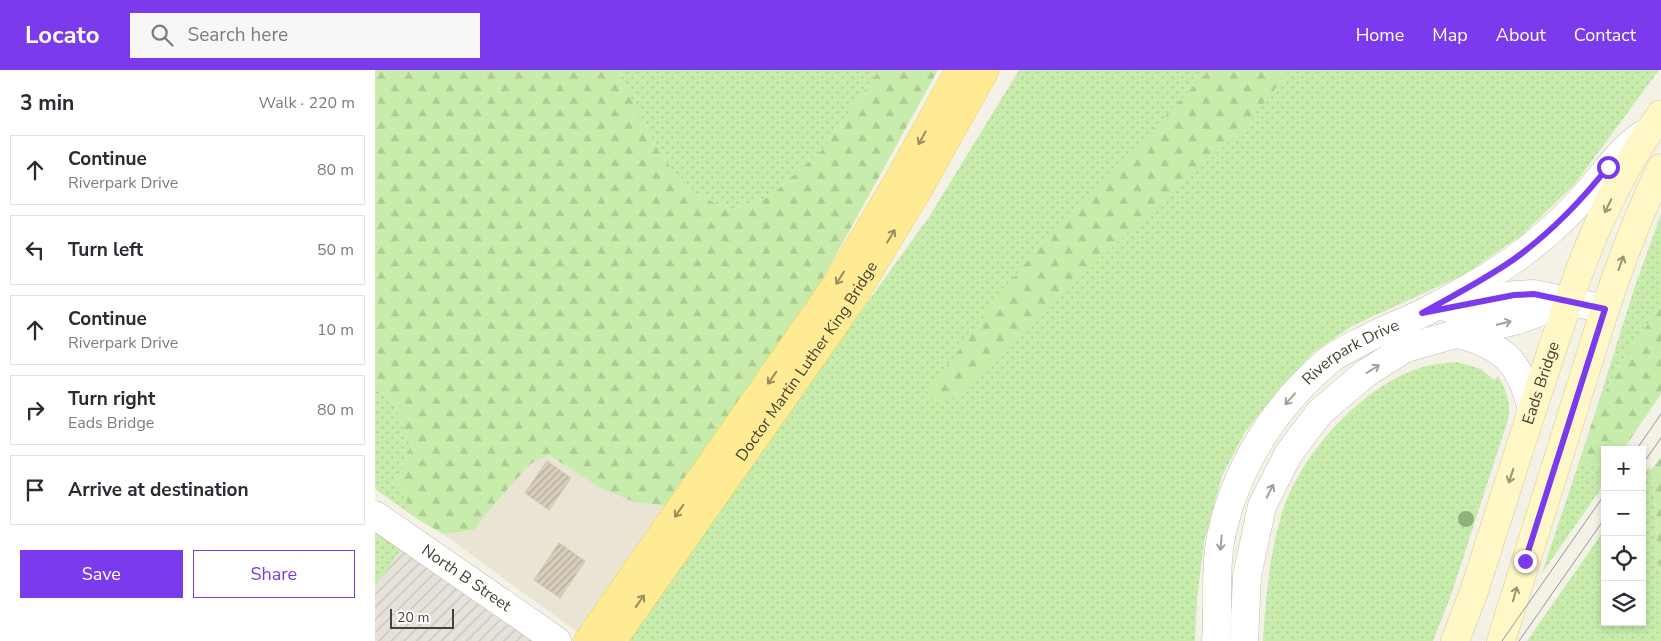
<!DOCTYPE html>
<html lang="en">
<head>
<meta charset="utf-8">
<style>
	body { margin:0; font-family:"Nunito Sans",sans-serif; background:#f7f7f7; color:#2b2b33 }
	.controls { position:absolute; right:15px; bottom:15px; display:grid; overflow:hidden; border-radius:0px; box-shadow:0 2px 8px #0003 }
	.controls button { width:45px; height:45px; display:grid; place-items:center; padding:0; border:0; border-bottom:1px solid #e1e1e2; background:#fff; color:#2b2b33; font:25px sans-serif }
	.scale { position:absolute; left:15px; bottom:12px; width:64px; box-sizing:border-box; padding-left:5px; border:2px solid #474234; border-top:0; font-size:14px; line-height:18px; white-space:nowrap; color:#474234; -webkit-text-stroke:4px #fff; paint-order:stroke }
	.stop { position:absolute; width:15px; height:15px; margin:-11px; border:4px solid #7c3aed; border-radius:50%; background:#fff }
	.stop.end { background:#7c3aed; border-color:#fff; box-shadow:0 1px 5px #0008 }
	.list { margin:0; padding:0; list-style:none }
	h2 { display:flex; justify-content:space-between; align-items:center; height:65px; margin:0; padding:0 20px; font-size:21px }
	h2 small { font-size:16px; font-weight:400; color:#7c7c81 }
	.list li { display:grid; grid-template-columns:32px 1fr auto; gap:15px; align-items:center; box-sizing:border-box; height:70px; margin:0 10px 10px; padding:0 10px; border:1px solid #e1e1e2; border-radius:0px }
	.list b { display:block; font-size:19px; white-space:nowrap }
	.list p { margin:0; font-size:16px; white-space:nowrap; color:#7c7c81 }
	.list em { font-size:16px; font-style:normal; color:#7c7c81 }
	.actions { display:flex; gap:10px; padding:15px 20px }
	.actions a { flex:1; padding:11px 0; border:1px solid #7c3aed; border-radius:0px; text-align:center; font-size:18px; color:#7c3aed }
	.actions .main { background:#7c3aed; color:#fff }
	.icon { flex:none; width:28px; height:28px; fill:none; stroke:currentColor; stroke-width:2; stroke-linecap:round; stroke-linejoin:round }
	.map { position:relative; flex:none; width:1286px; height:571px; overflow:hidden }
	header { display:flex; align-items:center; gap:30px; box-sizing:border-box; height:70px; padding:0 25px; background:#7c3aed; color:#fff }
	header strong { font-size:24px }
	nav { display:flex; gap:28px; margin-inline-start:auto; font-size:18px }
	.search { width:350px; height:45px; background:#f7f7f7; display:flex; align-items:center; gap:12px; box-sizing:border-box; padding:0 18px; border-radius:0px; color:#7c7c81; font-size:19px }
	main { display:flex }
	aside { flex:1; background:#fff }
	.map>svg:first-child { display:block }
	.residential { fill:#e9e4d3 }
	.industrial { fill:url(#industrial-furrows) }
	.grass { fill:url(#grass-dots) }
	.forest { fill:url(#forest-firs) }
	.building { fill:url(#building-hatch); stroke:#d2c7ad }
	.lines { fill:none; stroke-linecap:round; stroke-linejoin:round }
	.tertiary-casing { stroke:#c3bdaa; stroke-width:29 }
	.secondary-casing { stroke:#d7cc91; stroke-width:29 }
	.primary-casing { stroke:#edd05b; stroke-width:29 }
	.tertiary { stroke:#fff; stroke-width:28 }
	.secondary { stroke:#fff7c5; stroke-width:28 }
	.primary { stroke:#ffeb94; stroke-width:28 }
	.tram { stroke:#969696; stroke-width:1 }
	.tree { fill:#8fb27b }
	.oneway { stroke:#9a8e5f }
	.oneway2 { stroke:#9a9375 }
	.oneway3 { stroke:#a3a09a }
	.route { stroke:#7c3aed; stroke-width:6 }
	.labels { text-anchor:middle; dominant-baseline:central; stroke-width:5; stroke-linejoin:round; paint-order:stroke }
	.street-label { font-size:16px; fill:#474234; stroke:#fff }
</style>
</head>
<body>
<header>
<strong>Locato</strong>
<div class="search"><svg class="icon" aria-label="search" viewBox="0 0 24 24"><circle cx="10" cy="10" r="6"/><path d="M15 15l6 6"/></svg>Search here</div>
<nav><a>Home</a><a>Map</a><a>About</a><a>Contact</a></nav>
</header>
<main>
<aside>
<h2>3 min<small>Walk · 220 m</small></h2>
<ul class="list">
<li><svg class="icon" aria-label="ahead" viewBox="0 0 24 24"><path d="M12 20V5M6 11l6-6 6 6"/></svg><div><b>Continue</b><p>Riverpark Drive</p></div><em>80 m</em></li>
<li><svg class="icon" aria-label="left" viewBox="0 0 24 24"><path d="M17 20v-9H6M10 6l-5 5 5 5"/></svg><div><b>Turn left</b></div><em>50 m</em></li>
<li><svg class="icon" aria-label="ahead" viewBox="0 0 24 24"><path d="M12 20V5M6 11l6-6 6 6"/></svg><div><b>Continue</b><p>Riverpark Drive</p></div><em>10 m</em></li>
<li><svg class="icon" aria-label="right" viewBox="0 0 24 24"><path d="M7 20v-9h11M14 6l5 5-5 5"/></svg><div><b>Turn right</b><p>Eads Bridge</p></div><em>80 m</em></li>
<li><svg class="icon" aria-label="arrive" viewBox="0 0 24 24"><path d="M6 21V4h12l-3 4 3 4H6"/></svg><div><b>Arrive at destination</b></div></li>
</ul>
<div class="actions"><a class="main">Save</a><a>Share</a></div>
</aside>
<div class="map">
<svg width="1286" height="571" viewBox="0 0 1286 571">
	<defs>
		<pattern id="industrial-furrows" width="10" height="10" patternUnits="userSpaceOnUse" patternTransform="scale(1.25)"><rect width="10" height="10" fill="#e6e2da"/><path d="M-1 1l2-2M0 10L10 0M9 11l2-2" fill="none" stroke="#c7c3bc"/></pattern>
		<pattern id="grass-dots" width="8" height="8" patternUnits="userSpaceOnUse" patternTransform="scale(1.25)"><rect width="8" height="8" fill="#c8ecab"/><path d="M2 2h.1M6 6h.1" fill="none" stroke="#adcc94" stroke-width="1.8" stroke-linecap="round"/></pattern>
		<pattern id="forest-firs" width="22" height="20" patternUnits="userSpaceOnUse" patternTransform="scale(1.25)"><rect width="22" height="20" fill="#c8ecab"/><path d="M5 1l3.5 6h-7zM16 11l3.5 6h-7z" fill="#adcc94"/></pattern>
		<pattern id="building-hatch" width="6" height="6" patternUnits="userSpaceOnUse" patternTransform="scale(1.25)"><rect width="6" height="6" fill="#d7ceba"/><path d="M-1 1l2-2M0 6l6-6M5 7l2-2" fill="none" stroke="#b0a998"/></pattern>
	</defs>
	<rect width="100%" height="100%" fill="#f4f1e6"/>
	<polygon class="residential" points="174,385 222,416 297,436 206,565 68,464 99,460 117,437 155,394"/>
	<polygon class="industrial" points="26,480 157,571 0,571 0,516"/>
	<g class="grass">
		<polygon points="244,0 504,0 448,79 394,127 355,140 312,120 279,74 246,9"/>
		<polygon points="644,0 1284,0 1199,115 1147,165 1088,205 977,256 939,282 904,319 870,362 847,406 829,472 822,529 820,571 254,571 453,287 554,147"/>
		<polygon points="1286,144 1286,235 1246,293 1222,337 1259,219"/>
		<path d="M1082 292 1106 299 1119 310 1123 306C1132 321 1136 333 1133 350L1076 525 1058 571H888C891 527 894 485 907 443 924 388 980 324 1034 302 1049 295 1065 293 1082 292Z"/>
		<polygon points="0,316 20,336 36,374 22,414 41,448 0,419"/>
		<polygon points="1206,386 1215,395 1230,394 1230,413 1167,503"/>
		<polygon points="1273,398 1276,400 1281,438 1282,488 1286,503 1286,571 1152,571 1230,459 1230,552 1267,552 1267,406"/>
		<polygon points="0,461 26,480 0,516"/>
	</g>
	<g class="forest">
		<polygon points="0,0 244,0 246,9 279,74 312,120 355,140 394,127 448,79 504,0 563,0 418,263 297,436 259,432 222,416 174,385 155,394 117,437 99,460 68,464 41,448 22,414 36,374 20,336 0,316"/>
		<polygon points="834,0 915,0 869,58 763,153 582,326 562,333 552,322 648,196"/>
		<polygon points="1286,235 1286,324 1248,380 1230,380 1230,394 1215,395 1206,386 1222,337 1246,293"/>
		<polygon points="1286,387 1286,503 1282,488 1281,438 1276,400"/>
	</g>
	<g class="building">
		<polygon points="172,391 196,408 174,440 150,423"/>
		<polygon points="184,473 210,491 185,528 159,510"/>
	</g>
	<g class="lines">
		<defs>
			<g id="tertiary">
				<polyline points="1073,238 1139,225 1159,224 1230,239"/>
				<path d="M1083 264C1130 276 1145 293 1157 339"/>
				<path id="s1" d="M0 445 182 571"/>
				<path id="s2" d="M841 571C844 535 839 497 847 462 862 395 901 335 953 291 964 282 980 275 993 268 1010 259 1030 252 1048 243 1079 227 1117 206 1145 185 1168 168 1190 148 1209 127 1229 105 1244 80 1269 64"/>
				<polyline points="869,571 872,506 887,436 914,383 945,342 991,303 1031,278 1081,264 1143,250 1192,232"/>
			</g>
			<g id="secondary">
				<path id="s3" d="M1080 571 1098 524C1122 451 1144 379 1168 307 1198 215 1228 123 1286 44"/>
				<path d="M1126 571 1230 239C1246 191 1264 144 1286 98"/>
			</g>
			<g id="primary">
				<polyline points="213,571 463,212 521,115 585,0"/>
				<path id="s4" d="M237 571 471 238 541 123 610 0"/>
			</g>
		</defs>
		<use href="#tertiary" class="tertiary-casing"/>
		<use href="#secondary" class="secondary-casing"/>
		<use href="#primary" class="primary-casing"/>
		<use href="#tertiary" class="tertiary"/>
		<use href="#secondary" class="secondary"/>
		<use href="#primary" class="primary"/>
		<g class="tram">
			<polyline points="1261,380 1286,344"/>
			<polyline points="1267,395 1286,368"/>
			<polyline points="1127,571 1230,424"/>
			<polyline points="1144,571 1230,448"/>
		</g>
	</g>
	<circle class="tree" cx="1091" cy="449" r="8"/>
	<defs><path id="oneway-shaft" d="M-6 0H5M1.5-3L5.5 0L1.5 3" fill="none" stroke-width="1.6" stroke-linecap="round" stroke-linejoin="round" transform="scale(1.25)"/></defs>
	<g class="oneway">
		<use href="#oneway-shaft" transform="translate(547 68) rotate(119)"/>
		<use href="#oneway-shaft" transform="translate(516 166) rotate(-59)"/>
		<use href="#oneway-shaft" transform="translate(465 208) rotate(122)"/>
		<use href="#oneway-shaft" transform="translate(397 308) rotate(125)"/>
		<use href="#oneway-shaft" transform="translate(304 441) rotate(125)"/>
		<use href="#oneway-shaft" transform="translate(265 531) rotate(-55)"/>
	</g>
	<g class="oneway2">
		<use href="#oneway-shaft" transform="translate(1233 136) rotate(116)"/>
		<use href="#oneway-shaft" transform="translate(1246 193) rotate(-70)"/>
		<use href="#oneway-shaft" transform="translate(1136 406) rotate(108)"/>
		<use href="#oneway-shaft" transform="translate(1140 524) rotate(-74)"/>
	</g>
	<g class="oneway3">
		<use href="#oneway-shaft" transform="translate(1129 253) rotate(-13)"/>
		<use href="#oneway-shaft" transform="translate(998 299) rotate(-32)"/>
		<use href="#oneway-shaft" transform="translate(915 329) rotate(131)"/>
		<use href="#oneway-shaft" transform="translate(895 421) rotate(-63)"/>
		<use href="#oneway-shaft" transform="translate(846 473) rotate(95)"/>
	</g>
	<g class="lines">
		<path class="route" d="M1150 491 1230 239 1159 224 1139 225 1047 243C1079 225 1117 206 1146 184 1179 159 1207 130 1233 97"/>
	</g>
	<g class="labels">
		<g class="street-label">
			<text stroke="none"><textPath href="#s2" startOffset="338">Riverpark Drive</textPath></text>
			<text stroke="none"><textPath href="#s4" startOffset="341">Doctor Martin Luther King Bridge</textPath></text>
			<text stroke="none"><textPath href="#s3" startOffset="272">Eads Bridge</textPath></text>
			<text stroke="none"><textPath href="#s1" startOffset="111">North B Street</textPath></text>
		</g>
	</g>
</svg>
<div class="controls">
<button>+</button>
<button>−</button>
<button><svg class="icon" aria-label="locate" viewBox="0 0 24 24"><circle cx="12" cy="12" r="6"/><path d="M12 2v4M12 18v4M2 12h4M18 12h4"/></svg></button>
<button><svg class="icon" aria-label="layers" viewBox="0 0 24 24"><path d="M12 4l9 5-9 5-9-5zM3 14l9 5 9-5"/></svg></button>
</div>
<div class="scale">20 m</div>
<div class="stop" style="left:1233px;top:97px"></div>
<div class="stop end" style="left:1150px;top:491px"></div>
</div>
</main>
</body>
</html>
